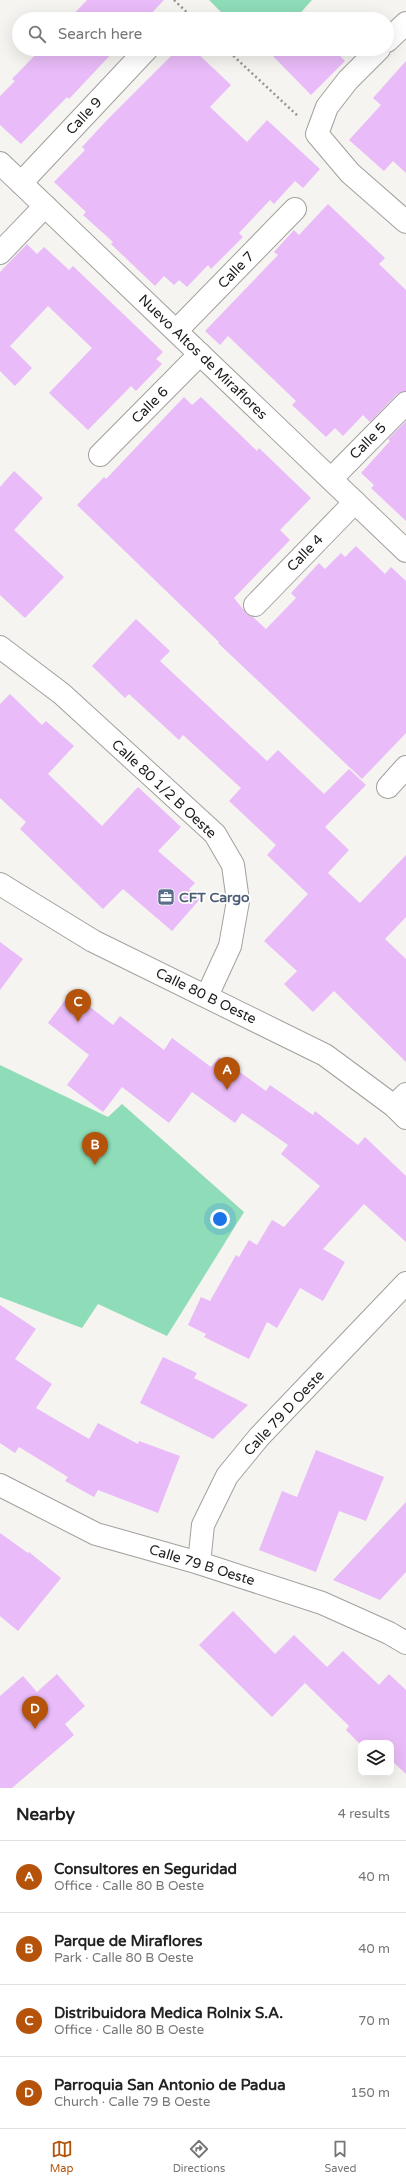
<!DOCTYPE html>
<html lang="en">
<head>
<meta charset="utf-8">
<style>
	body { margin:0; font-family:"Varela Round",sans-serif; background:#f2f2f2; color:#222 }
	.controls { position:absolute; right:12px; bottom:12px; display:grid; overflow:hidden; border-radius:8px; box-shadow:0 4px 16px #0002 }
	.controls button { width:36px; height:36px; display:grid; place-items:center; padding:0; border:0; border-bottom:1px solid #e0e0e0; background:#fff; color:#222; font:20px sans-serif }
	.you { position:absolute; left:220px; top:1219px; width:14px; height:14px; margin:-10px; border:3px solid #fff; border-radius:50%; background:#1a73e8; box-shadow:0 0 0 6px #1a73e833 }
	.badge { display:grid; place-items:center; width:26px; height:26px; border-radius:50%; background:#b45309; color:#fff; font-size:13px; font-weight:700 }
	.pin { position:absolute; translate:-50% -33px; filter:drop-shadow(0 1px 2px #0008) }
	.pin::after { content:''; position:absolute; top:21px; width:14px; height:12px; background:inherit; clip-path:polygon(0 0,100% 0,50% 100%) }
	.list { margin:0; padding:0; list-style:none }
	h2 { display:flex; justify-content:space-between; align-items:center; height:52px; margin:0; padding:0 16px; font-size:17px }
	h2 small { font-size:13px; font-weight:400; color:#767676 }
	.list li { display:grid; grid-template-columns:26px 1fr auto; gap:12px; align-items:center; box-sizing:border-box; height:72px; padding:0 16px; border-top:1px solid #e0e0e0 }
	.list b { display:block; font-size:15px; white-space:nowrap }
	.list p { margin:0; font-size:13px; white-space:nowrap; color:#767676 }
	.list em { font-size:13px; font-style:normal; color:#767676 }
	.icon { flex:none; width:22px; height:22px; fill:none; stroke:currentColor; stroke-width:2; stroke-linecap:round; stroke-linejoin:round }
	.map { position:relative; flex:none; width:406px; height:1788px; overflow:hidden }
	.search { position:absolute; background:#fff; box-shadow:0 4px 16px #0002; left:12px; right:12px; top:12px; height:44px; display:flex; align-items:center; gap:10px; box-sizing:border-box; padding:0 14px; border-radius:22px; color:#767676; font-size:15px }
	.sheet { height:340px; background:#fff }
	nav { display:flex; justify-content:space-around; align-items:center; box-sizing:border-box; height:56px; border-top:1px solid #e0e0e0; background:#fff; font-size:11px; color:#767676 }
	nav a { display:grid; justify-items:center; gap:2px }
	nav .on { color:#b45309 }
	.map>svg:first-child { display:block }
	.green { fill:#8edcb8 }
	.building { fill:#e9bbf8 }
	.lines { fill:none; stroke-linecap:round; stroke-linejoin:round }
	.minor-casing { stroke:#a2a09d; stroke-width:24 }
	.tertiary-casing { stroke:#a2a09d; stroke-width:24 }
	.path { stroke:#959491; stroke-width:2.5; stroke-dasharray:2 3; stroke-linecap:butt }
	.minor { stroke:#fff; stroke-width:22 }
	.tertiary { stroke:#fff; stroke-width:22 }
	.labels { text-anchor:middle; dominant-baseline:central; stroke-width:3.5; stroke-linejoin:round; paint-order:stroke }
	.street-label { font-size:14px; fill:#1c1b1a; stroke:#fff }
	.service-label { font-size:14px; font-weight:bold; fill:#4e5e75; stroke:#fff; text-anchor:start }
</style>
</head>
<body>
<div class="map">
<svg width="406" height="1788" viewBox="0 0 406 1788">
	<rect width="100%" height="100%" fill="#f6f4f0"/>
	<g class="green">
		<polygon points="209,0 312,0 295,19 228,19"/>
		<polygon points="0,1065 108,1117 122,1104 244,1212 167,1336 98,1304 82,1328 0,1297"/>
	</g>
	<g class="building">
		<polygon points="87,0 164,0 146,19 69,19"/>
		<polygon points="41,49 116,49 69,99 67,97 21,144 0,125 0,96 15,81 12,79"/>
		<polygon points="178,49 193,49 231,85 210,107 247,142 267,120 320,169 303,188 295,181 274,204 270,200 239,233 243,237 211,269 208,265 187,287 179,280 174,285 164,276 155,286 111,244 113,242 83,215 86,212 54,182 85,150 82,147 108,119"/>
		<polygon points="270,49 333,49 345,61 311,95 268,51"/>
		<polygon points="406,61 406,173 393,161 384,171 349,140 381,105 373,98"/>
		<polygon points="328,204 385,258 379,264 406,290 406,391 397,394 370,422 363,415 343,436 335,428 326,437 292,405 296,401 228,336 220,345 205,331 278,255 274,252 294,230 299,235"/>
		<polygon points="27,244 37,254 44,247 69,270 73,266 163,352 156,359 162,364 136,391 131,386 88,430 49,393 92,348 48,306 10,346 32,368 15,386 0,371 0,272"/>
		<polygon points="184,397 192,405 201,397 257,451 259,448 311,498 280,530 290,540 234,598 247,614 253,617 266,629 296,598 291,593 319,563 325,569 341,553 345,557 356,546 385,574 391,567 406,581 406,733 362,779 218,643 219,642 77,505 104,477 106,479"/>
		<polygon points="406,421 406,521 371,488 374,485 361,473 390,441 388,439"/>
		<polygon points="14,471 43,498 14,530 64,577 25,618 0,595 0,487"/>
		<polygon points="136,619 170,651 160,661 267,761 278,750 324,794 349,769 366,785 325,827 349,850 328,873 360,903 406,855 406,917 385,939 406,959 406,1062 334,991 313,1012 284,984 297,971 264,941 308,894 267,855 276,845 229,801 241,788 183,735 179,740 129,694 125,698 92,666"/>
		<polygon points="10,694 42,725 46,721 74,746 48,774 102,826 138,787 181,827 158,851 195,883 189,889 200,899 172,931 123,889 103,909 20,829 26,822 0,798 0,704"/>
		<polygon points="0,942 23,959 0,990"/>
		<polygon points="71,992 113,1025 120,1016 164,1050 172,1038 211,1067 219,1057 266,1091 270,1085 313,1115 315,1111 358,1145 365,1137 406,1176 406,1242 364,1204 323,1249 345,1262 323,1301 300,1288 277,1328 267,1322 249,1359 204,1337 206,1334 188,1325 201,1297 210,1301 236,1255 239,1257 249,1240 257,1245 272,1220 284,1227 320,1186 281,1154 288,1145 242,1113 235,1123 192,1092 169,1123 122,1087 103,1112 67,1085 89,1055 48,1023"/>
		<polygon points="0,1305 36,1329 15,1359 52,1384 36,1408 89,1439 98,1423 138,1444 139,1441 180,1456 158,1513 98,1490 94,1497 65,1481 68,1477 19,1447 15,1453 0,1443"/>
		<polygon points="163,1357 197,1373 194,1378 248,1405 213,1439 140,1403"/>
		<polygon points="316,1450 384,1477 366,1521 339,1511 316,1572 259,1550 282,1491 297,1497"/>
		<polygon points="406,1502 406,1572 380,1600 333,1580"/>
		<polygon points="0,1533 28,1553 29,1552 61,1578 18,1631 0,1616"/>
		<polygon points="233,1611 275,1654 294,1635 327,1667 343,1651 379,1685 389,1674 406,1690 406,1774 391,1760 391,1743 361,1743 361,1745 346,1730 349,1726 305,1683 272,1717 199,1645"/>
		<polygon points="57,1674 85,1706 65,1724 74,1735 12,1788 0,1788 0,1696 23,1676 37,1692"/>
	</g>
	<g class="lines">
		<defs>
			<g id="minor">
				<polyline points="387,41 406,23"/>
				<polyline points="379,49 348,80 327,107 317,134 350,173 406,222"/>
				<polyline points="0,163 406,551"/>
				<polyline points="21,183 147,49"/>
				<polyline points="0,253 45,206"/>
				<polyline points="176,331 295,209"/>
				<polyline points="100,455 200,354"/>
				<polyline points="331,479 406,403"/>
				<polyline points="255,605 355,502"/>
				<polyline points="0,647 62,694 215,834 233,865 238,901 230,946 207,996"/>
				<polyline points="388,787 406,767"/>
				<polyline points="394,1106 406,1094"/>
				<polyline points="0,1485 96,1534 199,1563 322,1603 389,1633 406,1643"/>
				<polyline points="199,1563 203,1525 227,1476 259,1437 406,1283"/>
			</g>
			<polyline id="tertiary" points="0,884 93,941 325,1055 394,1106 406,1118"/>
		</defs>
		<use href="#minor" class="minor-casing"/>
		<use href="#tertiary" class="tertiary-casing"/>
		<g class="path">
			<polyline points="174,0 194,19"/>
			<polyline points="226,49 299,117"/>
		</g>
		<use href="#minor" class="minor"/>
		<use href="#tertiary" class="tertiary"/>
	</g>
	<defs>
		<symbol id="office-square" viewBox="-11 -11 22 22"><rect x="-9" y="-9" width="18" height="18" rx="4" fill="#5c6f8a" stroke="#fff"/><path d="M-6-3h4V-5.5h4V-3h4V5H-6ZM-1-4.5V-3h2v-1.5ZM-6 0V1H6V0Z" fill="#fff"/></symbol>
	</defs>
	<g fill-rule="evenodd">
		<use href="#office-square" x="156" y="887" width="20" height="20"/>
	</g>
	<g class="labels">
		<g class="street-label">
			<text transform="translate(84 116) rotate(-47)">Calle 9</text>
			<text transform="translate(236 270) rotate(-46)">Calle 7</text>
			<text transform="translate(203 357) rotate(44)">Nuevo Altos de Miraflores</text>
			<text transform="translate(150 405) rotate(-45)">Calle 6</text>
			<text transform="translate(368 441) rotate(-45)">Calle 5</text>
			<text transform="translate(305 553) rotate(-46)">Calle 4</text>
			<text transform="translate(164 789) rotate(43)">Calle 80 1/2 B Oeste</text>
			<text transform="translate(206 996) rotate(26)">Calle 80 B Oeste</text>
			<text transform="translate(284 1413) rotate(-47)">Calle 79 D Oeste</text>
			<text transform="translate(202 1565) rotate(17)">Calle 79 B Oeste</text>
		</g>
		<g class="service-label">
			<text x="179" y="897">CFT Cargo</text>
		</g>
	</g>
</svg>
<div class="controls">
<button><svg class="icon" aria-label="layers" viewBox="0 0 24 24"><path d="M12 4l9 5-9 5-9-5zM3 14l9 5 9-5"/></svg></button>
</div>
<div class="you"></div>
<div class="pin badge" style="left:227px;top:1090px">A</div>
<div class="pin badge" style="left:95px;top:1165px">B</div>
<div class="pin badge" style="left:78px;top:1022px">C</div>
<div class="pin badge" style="left:35px;top:1729px">D</div>
<div class="search"><svg class="icon" aria-label="search" viewBox="0 0 24 24"><circle cx="10" cy="10" r="6"/><path d="M15 15l6 6"/></svg>Search here</div>
</div>
<section class="sheet">
<h2>Nearby<small>4 results</small></h2>
<ul class="list">
<li><span class="badge">A</span><div><b>Consultores en Seguridad</b><p>Office · Calle 80 B Oeste</p></div><em>40 m</em></li>
<li><span class="badge">B</span><div><b>Parque de Miraflores</b><p>Park · Calle 80 B Oeste</p></div><em>40 m</em></li>
<li><span class="badge">C</span><div><b>Distribuidora Medica Rolnix S.A.</b><p>Office · Calle 80 B Oeste</p></div><em>70 m</em></li>
<li><span class="badge">D</span><div><b>Parroquia San Antonio de Padua</b><p>Church · Calle 79 B Oeste</p></div><em>150 m</em></li>
</ul>
</section>
<nav>
<a class="on"><svg class="icon" aria-label="map" viewBox="0 0 24 24"><path d="M3 6l6-2 6 2 6-2v14l-6 2-6-2-6 2zM9 4v14M15 6v14"/></svg>Map</a>
<a><svg class="icon" aria-label="directions" viewBox="0 0 24 24"><path d="M12 3l9 9-9 9-9-9zM9 14v-3h6M13 9l2 2-2 2"/></svg>Directions</a>
<a><svg class="icon" aria-label="saved" viewBox="0 0 24 24"><path d="M7 4h10v16l-5-4-5 4z"/></svg>Saved</a>
</nav>
</body>
</html>
